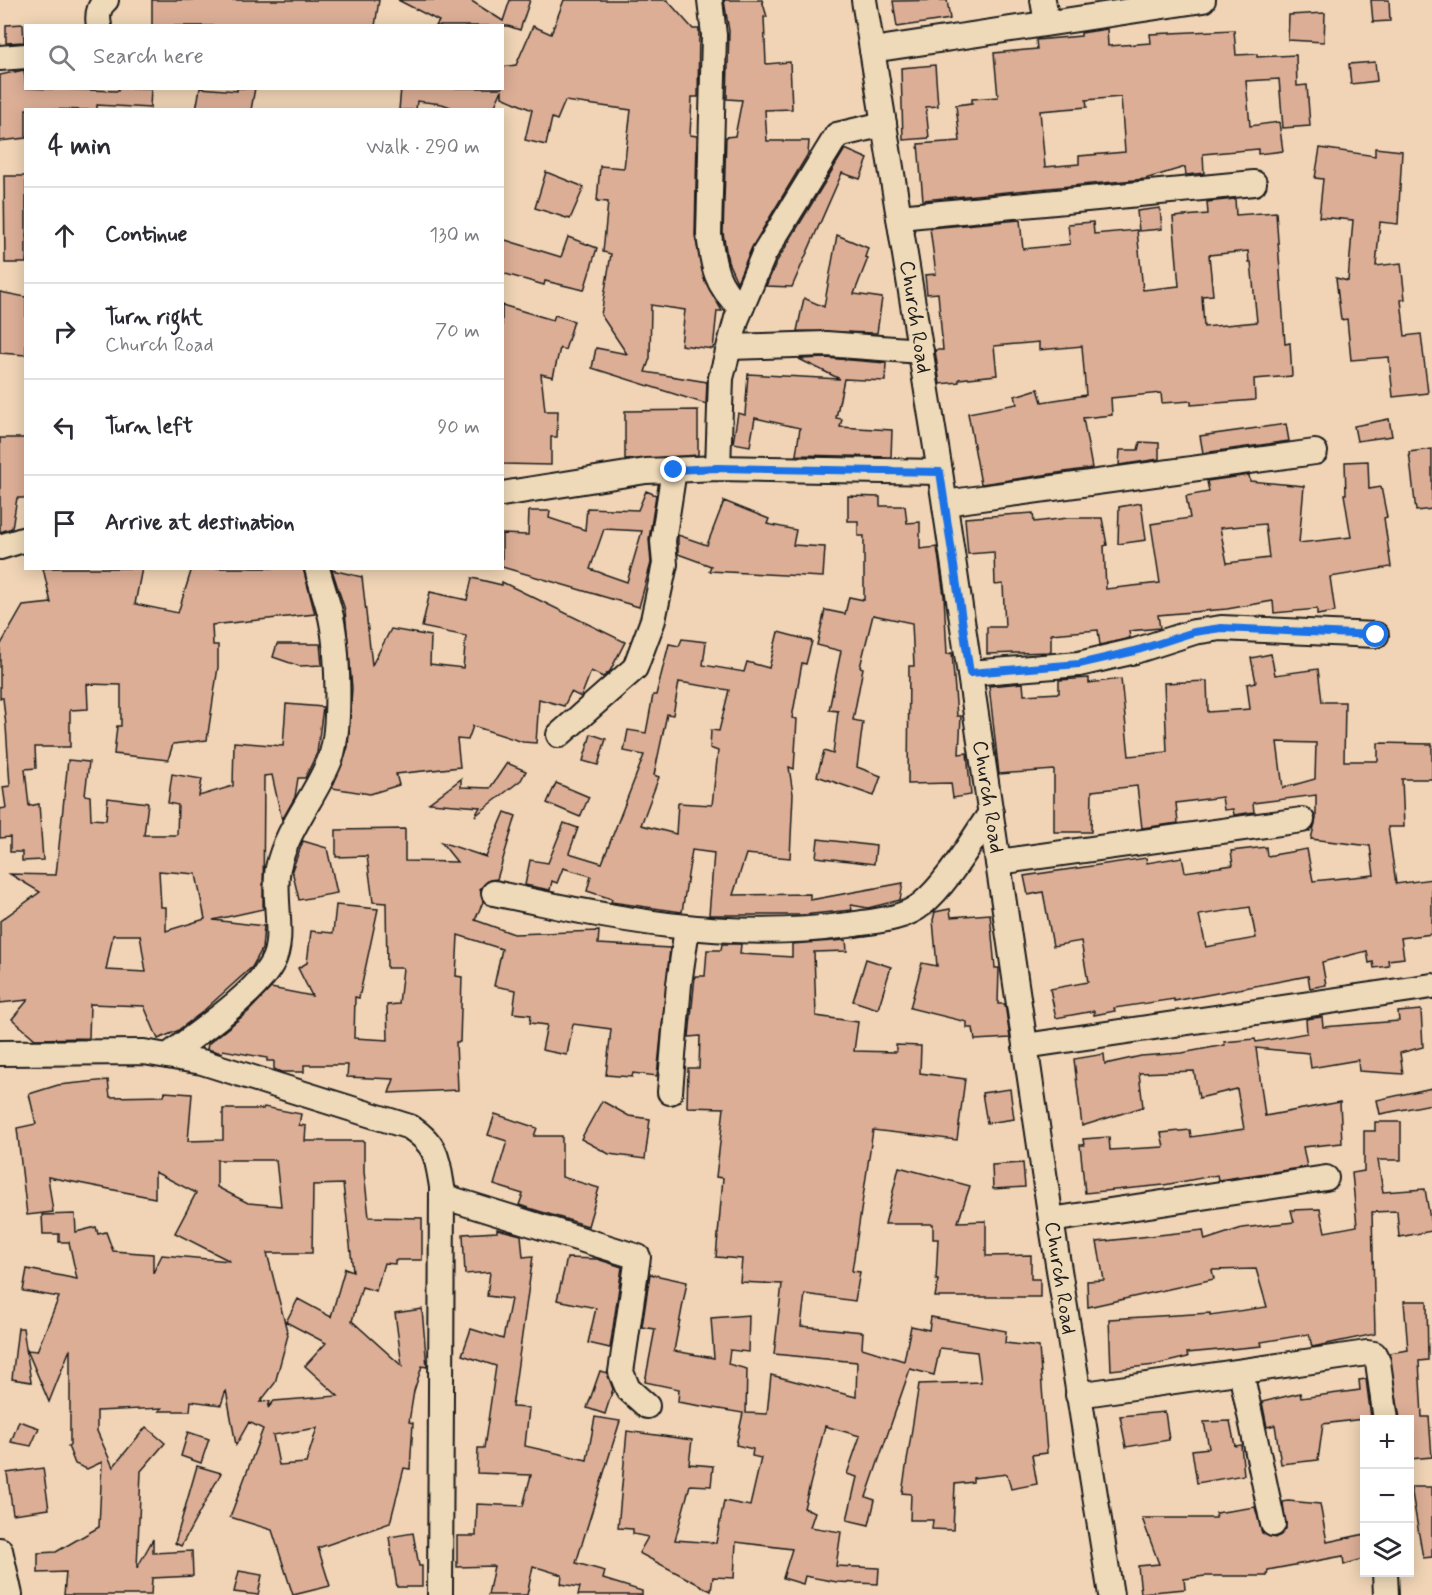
<!DOCTYPE html>
<html lang="en">
<head>
<meta charset="utf-8">
<style>
	body { margin:0; font-family:Mynerve,sans-serif; background:#f7f7f7; color:#2b2b33 }
	.controls { position:absolute; right:18px; bottom:18px; display:grid; overflow:hidden; border-radius:0px; box-shadow:0 3px 15px #0003 }
	.controls button { width:54px; height:54px; display:grid; place-items:center; padding:0; border:0; border-bottom:2px solid #e1e1e2; background:#fff; color:#2b2b33; font:30px sans-serif }
	.stop { position:absolute; width:18px; height:18px; margin:-14px; border:4px solid #1a73e8; border-radius:50%; background:#fff }
	.stop.end { background:#1a73e8; border-color:#fff; box-shadow:0 2px 6px #0008 }
	.list { margin:0; padding:0; list-style:none }
	h2 { display:flex; justify-content:space-between; align-items:center; height:78px; margin:0; padding:0 24px; font-size:26px }
	h2 small { font-size:20px; font-weight:400; color:#7c7c81 }
	.list li { display:grid; grid-template-columns:39px 1fr auto; gap:18px; align-items:center; box-sizing:border-box; height:96px; padding:0 24px; border-top:2px solid #e1e1e2 }
	.list b { display:block; font-size:22px; white-space:nowrap }
	.list p { margin:0; font-size:20px; white-space:nowrap; color:#7c7c81 }
	.list em { font-size:20px; font-style:normal; color:#7c7c81 }
	.icon { flex:none; width:33px; height:33px; fill:none; stroke:currentColor; stroke-width:2; stroke-linecap:round; stroke-linejoin:round }
	.map { position:relative; flex:none; width:1432px; height:1595px; overflow:hidden }
	.search { position:absolute; background:#fff; box-shadow:0 3px 15px #0003; left:24px; top:24px; width:480px; height:66px; display:flex; align-items:center; gap:15px; box-sizing:border-box; padding:0 21px; border-radius:0px; color:#7c7c81; font-size:22px }
	.panel { position:absolute; background:#fff; box-shadow:0 3px 15px #0003; left:24px; top:108px; width:480px; height:462px; border-radius:0px }
	.map>svg:first-child { display:block }
	.building { fill:#dcae96; stroke:#1c1c1c; stroke-width:1.5; fill-rule:evenodd }
	.lines { fill:none; stroke-linecap:round; stroke-linejoin:round }
	.minor-casing { stroke:#1c1c1c; stroke-width:28 }
	.minor { stroke:#eed9b8; stroke-width:24 }
	.route { stroke:#1a73e8; stroke-width:8 }
	.labels { text-anchor:middle; dominant-baseline:central; stroke-width:4.5; stroke-linejoin:round; paint-order:stroke }
	.street-label { font-size:21px; fill:#1c1c1c; stroke:#eed9b8 }
</style>
</head>
<body>
<div class="map">
<svg width="1432" height="1595" viewBox="0 0 1432 1595">
	<rect width="100%" height="100%" fill="#f0d4b5"/>
	<filter id="ink" filterUnits="userSpaceOnUse"><feTurbulence type="fractalNoise" baseFrequency=".0167" numOctaves="2"/><feDisplacementMap in="SourceGraphic" scale="12" xChannelSelector="R" yChannelSelector="G"/><feConvolveMatrix kernelMatrix="1 2 1 2 8 2 1 2 1" color-interpolation-filters="sRGB"/></filter>
	<g filter="url(#ink)">
		<g class="building">
			<polygon points="152,0 379,0 375,26 152,26"/>
			<polygon points="398,0 470,0 503,21 510,0 530,0 520,30 508,26 436,26 439,21"/>
			<polygon points="564,0 667,0 693,29 699,29 698,97 692,97 690,135 697,136 695,236 704,279 722,311 717,311 713,349 681,345 685,310 651,305 650,358 645,372 707,382 706,404 592,368 596,348 627,354 601,315 611,254 603,252 608,202 597,201 600,166 624,168 631,110 565,101 557,120 552,118 546,145 525,140 532,110 502,97 502,90 493,110 459,110 442,104 417,101 416,110 399,110 401,88 502,88 502,67 516,65 533,26 551,34"/>
			<polygon points="724,0 762,0 767,17 764,17 766,64 790,62 792,109 765,110 767,141 809,141 808,154 752,247 737,282 728,262 723,233 726,137 735,136 742,100 727,99 729,31"/>
			<polygon points="947,0 950,19 897,27 893,1"/>
			<polygon points="1371,0 1389,0 1390,21 1373,22"/>
			<polygon points="1325,13 1324,42 1288,40 1289,15"/>
			<polygon points="23,24 24,42 6,43 6,25"/>
			<path d="M1107 29 1108 46 1151 43 1150 34 1234 30 1236 55 1257 54V57L1296 55 1297 86 1307 85 1310 126 1283 128 1279 79 1246 81 1250 126 1279 122 1283 151 1258 154V149L1203 154 1204 173 1186 175 1185 167 1145 179 923 200 918 144 960 141 956 105 972 103V99L998 97 994 53 1037 49 1036 40 1081 36V33ZM1121 97 1125 152 1079 156V164L1045 167 1040 111 1087 107 1086 100Z"/>
			<polygon points="1375,62 1377,81 1351,84 1349,64"/>
			<polygon points="935,65 938,106 926,107 929,138 903,140 901,68"/>
			<polygon points="24,70 26,88 118,91 118,88 151,88 150,108 97,105 97,110 26,109 26,138 0,141 0,75"/>
			<polygon points="200,88 237,91 237,88 255,88 251,110 196,110"/>
			<polygon points="1320,148 1375,156 1375,148 1402,151 1398,224 1380,222 1376,266 1401,263 1405,299 1401,300 1405,336 1421,334 1428,393 1393,397 1389,357 1351,360 1347,319 1341,320 1336,278 1348,281 1353,220 1319,217 1323,179 1315,178"/>
			<polygon points="845,149 868,159 860,179 842,173 792,287 766,286 777,261"/>
			<polygon points="546,172 584,187 570,219 535,208"/>
			<polygon points="4,176 26,176 26,263 5,263"/>
			<path d="M1235 199 1236 215 1276 212 1285 344 1290 343 1292 376 1254 379 1255 400 1191 405V401L1162 403 1161 393 1111 398 1112 415 1083 418 1092 468 981 484 968 413 1017 404 1015 396 1038 389 1042 402 1086 395 1082 346 1039 350V342L994 346 997 375 959 379V382L940 384 935 350H943L938 293 927 294 925 275 936 274 930 228 1020 220 1023 249 1070 244 1068 224 1093 222 1094 234 1137 230 1143 290 1179 286 1173 217 1208 214 1207 202ZM1248 251 1249 262H1251L1257 322 1204 327 1202 296 1213 295 1209 255Z"/>
			<polygon points="1160,208 1162,229 1139,231 1137,211"/>
			<polygon points="837,235 868,248 865,257 868,258 854,294 882,298 877,333 797,331 804,298 824,307"/>
			<polygon points="568,237 597,248 584,290 545,281 544,285 502,273 502,239 561,257"/>
			<polygon points="0,292 26,297 26,355 0,353"/>
			<polygon points="502,305 553,320 555,315 574,321 565,350 560,348 553,377 541,374 545,411 558,411 557,437 551,437 551,465 502,464"/>
			<polygon points="826,358 886,363 885,381 844,379 836,418 842,419 840,427 892,430 891,457 796,455 800,428 755,418 750,446 733,443 738,413 745,415 748,374 840,379 799,359"/>
			<polygon points="698,410 698,455 625,460 625,411"/>
			<polygon points="1389,419 1392,436 1357,441 1354,426"/>
			<polygon points="1286,424 1289,441 1203,453 1200,436"/>
			<polygon points="0,438 26,438 26,498 17,498 12,528 0,532"/>
			<polygon points="1140,442 1159,443 1159,459 1119,465 1120,450 1138,450"/>
			<polygon points="1432,449 1432,509 1416,511 1409,452"/>
			<path d="M1368 461 1369 489 1381 487 1387 517 1384 518 1391 567 1330 577 1335 612 1317 615V609L1274 613 1273 601 1227 609 1158 615 1160 628 1129 631 1130 638 1100 645 1098 630 1051 634V652L987 654V627H1005L1003 584 995 585 994 552 968 554 965 518 1033 513 1034 522 1068 518H1102L1107 545 1104 546 1106 589 1160 583 1151 524 1190 518 1186 496 1209 492 1207 481 1249 475 1250 481 1304 486 1299 543 1351 537 1344 494H1346L1345 462ZM1265 524 1269 558 1227 563 1220 528Z"/>
			<path d="M646 491 656 495 649 539 651 563 639 607 502 567V534L528 535 529 511H550L549 518 585 530 587 508 638 510ZM604 529 642 531 627 582 590 569Z"/>
			<polygon points="848,496 880,497 880,506 905,506 907,523 920,522 920,549 937,547 944,596 947,654 952,653 957,716 961,716 959,754 967,753 971,795 953,798 951,783 908,784 909,666 914,666 912,623 873,615 860,667 863,668 853,720 863,722 857,767 881,776 874,796 817,776 824,751 833,754 838,711 829,710 841,651 817,645 825,610 845,614 849,597 864,600 864,536 858,536 858,521 848,521"/>
			<polygon points="724,501 769,519 767,524 796,530 793,545 825,547 823,577 709,571 711,566 678,554 678,535 707,545"/>
			<polygon points="1141,503 1146,540 1118,544 1119,507"/>
			<polygon points="43,568 142,568 135,604 178,613 192,568 303,568 315,614 212,625 213,645 218,645 218,667 207,740 173,744 168,760 114,754 117,726 121,726 121,685 87,684 88,709 70,710 70,747 35,747 36,768 25,769 29,806 39,804 43,860 22,861 22,852 10,852 10,837 0,838 0,809 6,808 3,787 10,786 6,726 3,698 0,698 0,646 23,606 51,603"/>
			<polygon points="332,570 362,577 372,665 391,629 431,636 430,664 463,668 466,636 422,627 430,592 467,600 472,578 502,585 502,582 625,642 610,671 603,677 591,671 581,697 571,692 564,706 539,699 536,743 523,742 473,726 468,740 457,739 460,767 396,774 399,785 370,794 332,788 348,747 352,688 345,610"/>
			<path d="M778 632 812 641 806 664 802 663 792 718 797 719 794 769 789 767 793 794 790 858 746 854 733 895 810 894V900L903 883 900 900 868 908 851 905 852 910 802 915H709L714 853 692 850 682 912 611 902 612 899 587 891 591 876 563 868 557 883 552 881 550 890 525 885 530 860 548 863 564 823 578 828 569 853 602 863 644 755 624 751 628 730 646 733 653 695H656L669 644 679 646 682 639 706 642 703 665 744 672 747 662 769 668ZM679 682 729 690 719 731 711 730 710 748 718 751 712 805 678 803 676 834 641 825 659 777 654 775 667 714 673 715Z"/>
			<polygon points="277,644 320,644 322,665 299,666 273,657"/>
			<path d="M1271 654 1275 675 1318 669 1322 702H1345L1344 761H1378V743L1432 744V779H1402L1404 827H1388L1396 884 1432 879V934L1401 938 1404 958 1388 960 1389 966 1374 968 1373 962 1369 963 1367 951 1322 962 1326 985 1310 988 1308 976 1174 1001V999L1114 1008 1115 1011 1094 1015V1011L1056 1018 1050 989 1088 982 1081 941 1053 946 1043 892 1028 895 1024 876 1146 858 1147 863 1182 857 1185 872 1233 865 1231 851 1266 847 1267 856 1307 849 1313 881 1374 875 1370 846 1311 839 1316 819V795L1253 803 1254 812 1234 815 1233 809 1224 810 1222 797 1176 803 1178 823 1142 828 1137 786 1092 791 1091 832H1054V770L999 774 989 686 1023 683 1024 695 1059 693V680L1089 678V683L1121 679 1129 756 1167 752 1164 683 1207 681 1208 712 1250 709 1247 684 1256 682 1251 658ZM1277 742 1316 743 1315 779 1283 788ZM1250 907 1256 938 1206 947 1199 915Z"/>
			<path d="M286 704 323 707 317 753 305 778H298L295 797 282 820 272 775 264 776 263 909 213 920 264 926 262 949 252 967 201 1013 177 1031 158 1039 144 1006 90 1004 89 1038 35 1039 12 1019 28 1000 0 1003V921L40 892 10 874 56 875 68 760 89 762 85 795 90 796 91 819 106 820 108 798 148 803 144 835H177L178 805 168 803 172 774 202 779 199 796 233 786 234 742 283 746ZM159 871 196 874 205 919 166 931V907H161ZM113 935H140L146 972 106 970Z"/>
			<polygon points="591,734 606,739 598,765 583,761"/>
			<polygon points="507,763 526,771 521,780 475,816 480,807 429,803 461,779 461,787 490,788"/>
			<polygon points="556,783 589,797 580,817 547,803"/>
			<polygon points="505,812 516,816 497,879 489,880 480,889 483,902 475,920 514,934 599,931 598,944 670,948 657,1076 633,1073 632,1077 606,1075 611,1029 573,1024 567,1055 542,1050 547,1025 530,1023 531,1015 513,1013 516,990 494,986 502,949 458,935 456,976 462,977 460,1042 456,1042 458,1090 389,1093 394,1079 347,1077 348,1065 304,1065 304,1072 281,1072 274,1069 274,1061 267,1061 267,1058 223,1050 222,1053 207,1049 208,1044 248,1012 271,988 312,996 298,968 307,963 311,931 333,933 336,905 378,909 359,998 355,997 354,1038 388,1040 387,1005 399,1004 403,968 387,968 386,903 373,902 367,856 336,857 336,830 405,829 405,861 457,862 441,842 486,857"/>
			<polygon points="818,839 876,846 874,864 816,857"/>
			<polygon points="303,841 327,848 337,893 299,900 292,870"/>
			<polygon points="950,909 951,917 990,914 995,968 999,968 998,1004 1005,1004 1010,1038 975,1040 973,1028 967,1028 967,1022 910,1008 922,963 937,966 933,920 935,912"/>
			<polygon points="846,940 847,951 814,952 816,1016 858,1022 854,1051 896,1052 896,1045 921,1046 920,1073 965,1079 957,1140 873,1130 852,1271 860,1272 855,1301 805,1294 801,1326 863,1332 862,1348 904,1361 911,1326 929,1330 931,1317 1006,1331 1005,1343 1039,1347 1047,1453 1032,1455 1037,1484 1011,1489 1007,1474 973,1478 973,1482 955,1484 953,1530 932,1529 933,1520 910,1520 911,1494 902,1493 919,1384 981,1382 977,1352 940,1348 934,1375 910,1369 866,1497 875,1500 869,1525 847,1520 857,1477 847,1474 860,1436 825,1426 804,1508 815,1512 810,1527 841,1532 836,1566 879,1568 878,1584 837,1582 805,1576 803,1584 783,1578 792,1549 736,1542 734,1578 713,1577 711,1591 639,1553 648,1537 633,1534 633,1529 618,1528 627,1431 692,1440 689,1464 713,1466 711,1486 690,1485 675,1540 716,1543 724,1501 750,1506 761,1458 752,1456 753,1449 736,1445 743,1413 678,1402 679,1389 645,1382 655,1329 642,1327 650,1274 687,1282 674,1351 714,1358 711,1318 749,1315 748,1352 730,1350 728,1364 747,1369 746,1413 767,1414 771,1375 856,1397 857,1362 774,1354 782,1284 740,1282 742,1259 716,1257 723,1178 716,1177 724,1108 687,1107 688,1068 699,1068 700,1036 689,1037 695,976 705,976 707,950 721,950 722,944 741,944 740,954 792,957 792,944"/>
			<polygon points="866,959 891,967 878,1009 853,1001"/>
			<polygon points="1421,1010 1423,1047 1400,1053 1403,1074 1359,1071 1358,1060 1311,1068 1309,1053 1256,1048 1265,1116 1340,1102 1342,1143 1303,1147 1307,1167 1218,1180 1217,1175 1164,1185 1085,1193 1080,1145 1084,1145 1083,1139 1109,1137 1110,1150 1164,1147 1161,1133 1190,1130 1191,1137 1244,1129 1237,1089 1199,1098 1194,1071 1139,1073 1143,1107 1082,1126 1074,1059 1104,1054 1105,1064 1141,1056 1182,1053 1225,1045 1224,1042 1255,1039 1256,1042 1307,1033 1306,1019 1322,1017 1323,1027 1399,1021 1398,1012"/>
			<path d="M108 1080 110 1097 164 1096 165 1092 192 1094 188 1141 223 1140V1109H263L264 1107 301 1114 299 1125 306 1126 305 1141H364V1172L369 1217 422 1218V1260H395V1264L384 1263 376 1291 362 1287 352 1321 402 1366 395 1313 422 1309 427 1367 422 1366 414 1391 409 1422 413 1423 410 1469 404 1468 390 1523 318 1548 330 1586 293 1595 272 1530 230 1517 263 1429 249 1422 236 1445 226 1390 221 1405 191 1401 190 1411H159L162 1408 97 1411V1431L113 1467 146 1427 165 1443 141 1471 137 1568 153 1539V1553L192 1551 193 1576 152 1578 151 1595H64L66 1572 38 1573V1553L56 1552 99 1527 102 1462 87 1469 75 1464 68 1446 70 1445V1349L49 1402 27 1350 37 1351 59 1297 23 1291 27 1269 77 1279 69 1242H59V1234H43L42 1215 75 1214 76 1232 96 1227 98 1234 106 1232 113 1251 153 1254V1273L162 1255 230 1261 175 1233 196 1193 155 1172V1198L48 1177 53 1212 27 1215 17 1128 36 1124 29 1094 58 1085ZM217 1160H276L281 1206 248 1203 217 1187ZM343 1184 353 1271 345 1268 331 1317 298 1299 286 1322 326 1343 305 1366 338 1396 274 1401 268 1408 270 1401 260 1402 275 1383 288 1335 267 1253H312L313 1185ZM317 1428 306 1463 279 1465 273 1435Z"/>
			<polygon points="1432,1088 1432,1104 1380,1114 1377,1100"/>
			<polygon points="1010,1089 1014,1119 987,1123 982,1093"/>
			<polygon points="602,1101 629,1116 650,1119 645,1159 609,1154 581,1139"/>
			<polygon points="495,1114 537,1128 534,1136 562,1136 562,1177 599,1188 588,1226 519,1205 523,1194 494,1185 507,1141 488,1135"/>
			<polygon points="1375,1122 1401,1122 1401,1160 1378,1160 1383,1192 1425,1189 1432,1231 1399,1237 1397,1211 1372,1212 1375,1334 1312,1347 1309,1334 1261,1342 1262,1346 1187,1353 1188,1357 1155,1365 1111,1370 1109,1319 1210,1313 1210,1315 1267,1307 1256,1269 1212,1270 1214,1279 1088,1307 1087,1281 1104,1280 1097,1242 1203,1230 1205,1240 1242,1228 1294,1222 1291,1210 1320,1209 1325,1232 1357,1226 1352,1173 1364,1171 1364,1131 1375,1131"/>
			<polygon points="1023,1163 1025,1187 993,1189 992,1165"/>
			<polygon points="899,1167 970,1186 958,1222 986,1221 986,1256 1031,1255 1031,1279 1040,1279 1040,1297 935,1297 938,1280 936,1280 938,1239 933,1239 933,1224 885,1224"/>
			<polygon points="497,1229 521,1235 523,1257 533,1256 512,1407 529,1408 525,1446 587,1460 595,1417 620,1421 576,1563 605,1571 603,1579 642,1591 642,1595 578,1595 580,1587 561,1584 562,1575 533,1566 527,1595 488,1595 494,1566 457,1567 457,1536 476,1536 477,1504 523,1506 531,1475 477,1473 478,1448 484,1448 496,1366 462,1355 471,1329 503,1339 511,1299 487,1296 490,1272 465,1274 463,1234 497,1232"/>
			<polygon points="567,1258 597,1259 622,1267 610,1348 588,1343 596,1308 557,1300"/>
			<polygon points="1404,1301 1427,1301 1428,1360 1419,1361 1422,1417 1429,1417 1432,1457 1410,1459 1410,1419 1400,1419 1389,1353 1408,1350"/>
			<polygon points="18,1328 23,1328 31,1382 12,1379"/>
			<polygon points="600,1371 607,1373 613,1389 605,1414 587,1408"/>
			<polygon points="1366,1379 1371,1418 1323,1424 1318,1460 1281,1464 1275,1425 1267,1427 1262,1402 1300,1393 1301,1398 1360,1390 1359,1380"/>
			<polygon points="1165,1412 1169,1440 1126,1447 1120,1416"/>
			<polygon points="19,1421 39,1428 31,1446 11,1442"/>
			<polygon points="1230,1421 1235,1446 1241,1445 1244,1475 1197,1483 1192,1450 1209,1448 1204,1422"/>
			<polygon points="188,1432 209,1439 201,1463 181,1456"/>
			<polygon points="197,1466 221,1473 181,1546 175,1543"/>
			<polygon points="43,1468 49,1509 13,1514 7,1473"/>
			<polygon points="1411,1487 1432,1487 1432,1557 1423,1558"/>
			<polygon points="1288,1501 1320,1504 1327,1542 1365,1534 1365,1558 1344,1565 1343,1556 1268,1570 1267,1576 1205,1576 1184,1579 1185,1589 1141,1593 1138,1566 1159,1564 1142,1518 1216,1518 1216,1513 1255,1507 1262,1533 1275,1538 1286,1529 1283,1502"/>
			<polygon points="413,1533 419,1566 422,1566 422,1587 397,1587 389,1537"/>
			<polygon points="239,1571 262,1575 258,1595 234,1592"/>
		</g>
		<g class="lines">
			<defs>
				<g id="minor">
					<path d="M710 0 714 35 709 234C713 267 716 286 741 308"/>
					<polyline points="864,0 940,472 1051,1220 1111,1595"/>
					<polyline points="1043,0 1047,23"/>
					<path d="M99 26C97 15 98 7 106 0"/>
					<polyline points="872,50 1203,0"/>
					<polyline points="0,58 26,56"/>
					<polyline points="899,217 1254,183"/>
					<polyline points="730,347 826,344 921,351"/>
					<polyline points="718,468 721,378 737,318 764,254 837,135 884,124"/>
					<polyline points="502,494 646,471 718,468 940,472"/>
					<polyline points="945,503 1315,452"/>
					<polyline points="0,547 26,539"/>
					<polyline points="970,673 1079,664 1135,651 1194,632 1221,628 1376,635"/>
					<polyline points="559,735 635,668 653,620 665,564 663,541 674,470"/>
					<polyline points="998,862 1302,820"/>
					<path d="M494 893C615 919 723 942 849 925 873 921 903 920 922 904 948 883 971 841 991 813"/>
					<polyline points="1025,1046 1432,986"/>
					<path d="M0 1053 144 1052 202 1062 410 1127C437 1145 437 1157 442 1187L440 1595"/>
					<path d="M168 1056C198 1032 254 996 272 963 286 939 272 896 278 868 287 827 317 795 331 757 341 726 338 650 331 617 327 600 321 584 317 568"/>
					<polyline points="670,1092 679,984 687,928"/>
					<polyline points="442,1196 638,1257 621,1372 628,1389 647,1406"/>
					<polyline points="1051,1220 1326,1178"/>
					<polyline points="1241,1372 1273,1524"/>
					<polyline points="1078,1395 1367,1353 1374,1354 1378,1362 1386,1420"/>
					<polyline points="0,1550 10,1595"/>
					<polyline points="1385,1572 1386,1595"/>
				</g>
			</defs>
			<use href="#minor" class="minor-casing"/>
			<use href="#minor" class="minor"/>
		</g>
	</g>
	<g class="lines" filter="url(#ink)">
		<polyline class="route" points="674,470 718,468 940,472 970,673 1079,664 1135,651 1194,632 1221,628 1376,635"/>
	</g>
	<g class="labels">
		<g class="street-label">
			<text transform="translate(915 317) rotate(81)">Church Road</text>
			<text transform="translate(988 797) rotate(81)">Church Road</text>
			<text transform="translate(1060 1278) rotate(81)">Church Road</text>
		</g>
	</g>
</svg>
<div class="controls">
<button>+</button>
<button>−</button>
<button><svg class="icon" aria-label="layers" viewBox="0 0 24 24"><path d="M12 4l9 5-9 5-9-5zM3 14l9 5 9-5"/></svg></button>
</div>
<div class="stop" style="left:1376px;top:635px"></div>
<div class="stop end" style="left:674px;top:470px"></div>
<div class="search"><svg class="icon" aria-label="search" viewBox="0 0 24 24"><circle cx="10" cy="10" r="6"/><path d="M15 15l6 6"/></svg>Search here</div>
<section class="panel">
<h2>4 min<small>Walk · 290 m</small></h2>
<ul class="list">
<li><svg class="icon" aria-label="ahead" viewBox="0 0 24 24"><path d="M12 20V5M6 11l6-6 6 6"/></svg><div><b>Continue</b></div><em>130 m</em></li>
<li><svg class="icon" aria-label="right" viewBox="0 0 24 24"><path d="M7 20v-9h11M14 6l5 5-5 5"/></svg><div><b>Turn right</b><p>Church Road</p></div><em>70 m</em></li>
<li><svg class="icon" aria-label="left" viewBox="0 0 24 24"><path d="M17 20v-9H6M10 6l-5 5 5 5"/></svg><div><b>Turn left</b></div><em>90 m</em></li>
<li><svg class="icon" aria-label="arrive" viewBox="0 0 24 24"><path d="M6 21V4h12l-3 4 3 4H6"/></svg><div><b>Arrive at destination</b></div></li>
</ul>
</section>
</div>
</body>
</html>
